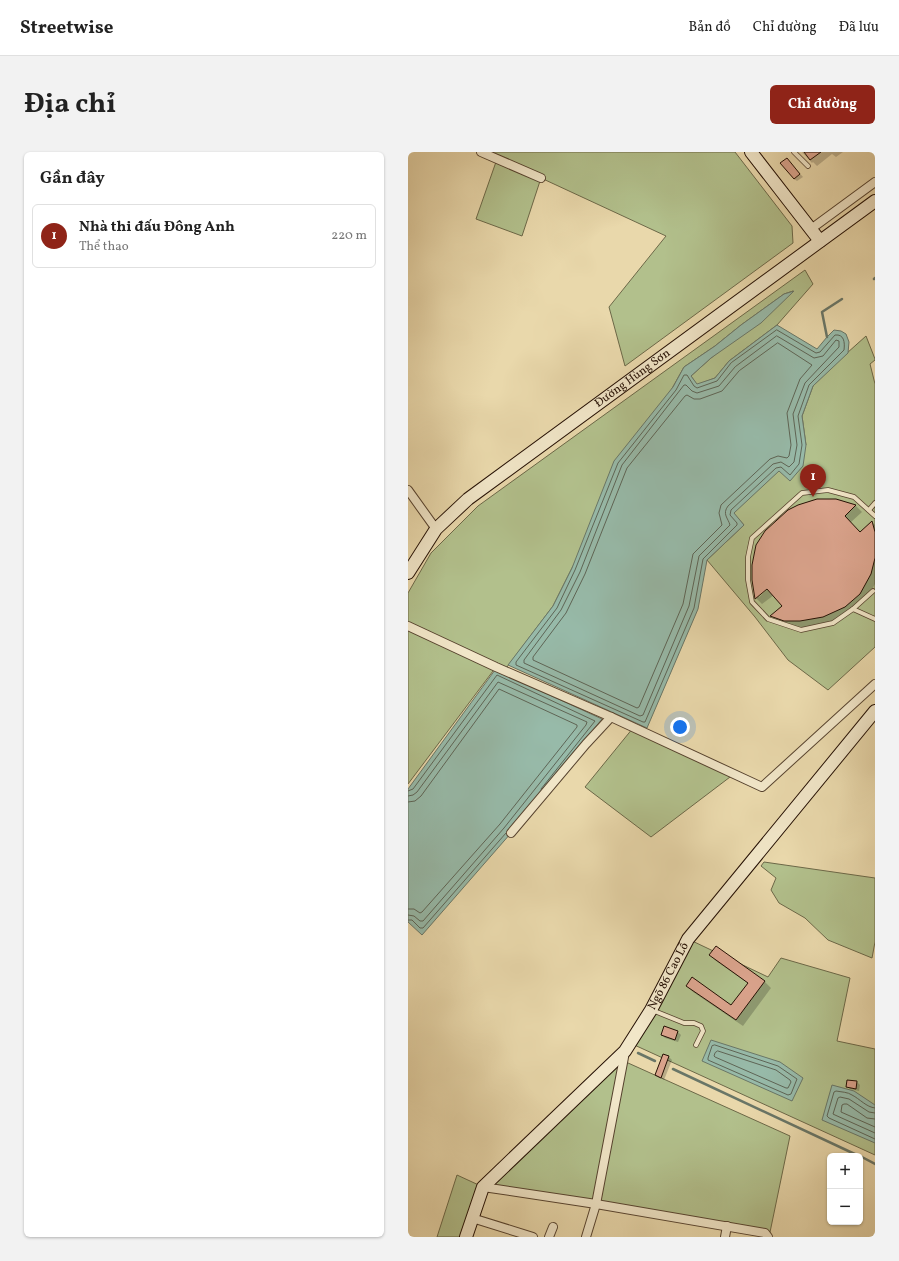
<!DOCTYPE html>
<html lang="vi">
<head>
<meta charset="utf-8">
<style>
	body { margin:0; font-family:Vollkorn,serif; background:#f2f2f2; color:#222 }
	.controls { position:absolute; right:12px; bottom:12px; display:grid; overflow:hidden; border-radius:6px; box-shadow:0 1px 3px #0004 }
	.controls button { width:36px; height:36px; display:grid; place-items:center; padding:0; border:0; border-bottom:1px solid #e0e0e0; background:#fff; color:#222; font:20px sans-serif }
	.you { position:absolute; left:272px; top:575px; width:14px; height:14px; margin:-10px; border:3px solid #fff; border-radius:50%; background:#1a73e8; box-shadow:0 0 0 6px #1a73e833 }
	.badge { display:grid; place-items:center; width:26px; height:26px; border-radius:50%; background:#8f2418; color:#fff; font-size:13px; font-weight:700 }
	.pin { position:absolute; translate:-50% -33px; filter:drop-shadow(0 1px 2px #0008) }
	.pin::after { content:''; position:absolute; top:21px; width:14px; height:12px; background:inherit; clip-path:polygon(0 0,100% 0,50% 100%) }
	.list { margin:0; padding:0; list-style:none }
	h2 { display:flex; justify-content:space-between; align-items:center; height:52px; margin:0; padding:0 16px; font-size:17px }
	h2 small { font-size:13px; font-weight:400; color:#767676 }
	.list li { display:grid; grid-template-columns:26px 1fr auto; gap:12px; align-items:center; box-sizing:border-box; height:64px; margin:0 8px 8px; padding:0 8px; border:1px solid #e0e0e0; border-radius:6px }
	.list b { display:block; font-size:15px; white-space:nowrap }
	.list p { margin:0; font-size:13px; white-space:nowrap; color:#767676 }
	.list em { font-size:13px; font-style:normal; color:#767676 }
	.map { position:relative; flex:none; width:467px; height:1085px; overflow:hidden; border-radius:6px }
	header { display:flex; align-items:center; gap:24px; box-sizing:border-box; height:56px; padding:0 20px; background:#fff; border-bottom:1px solid #e0e0e0 }
	header strong { font-size:19px }
	nav { display:flex; gap:22px; margin-inline-start:auto; font-size:14px }
	.intro { display:flex; align-items:center; justify-content:space-between; box-sizing:border-box; height:96px; padding:0 24px }
	h1 { margin:0; font-size:28px }
	.button { padding:10px 18px; border-radius:6px; background:#8f2418; color:#fff; font-size:14px; font-weight:700 }
	main { display:flex; gap:24px; padding:0 24px }
	aside { flex:1; background:#fff; border-radius:6px; box-shadow:0 1px 3px #0004 }
	.map>svg:first-child { display:block }
	.green { fill:#b2c08c; stroke:#6c6848 }
	.water { fill:#97baa9; stroke:#697667 }
	.shadow { fill:#0003; fill-rule:evenodd }
	.lines { fill:none; stroke-linecap:round; stroke-linejoin:round }
	.shore { stroke:#5e6556; stroke-width:1 }
	.stream { stroke:#697667; stroke-width:2.5 }
	.building { fill:#daa38c; stroke:#251004 }
	.lane-casing { stroke:#56422e; stroke-width:5.5 }
	.street-casing { stroke:#56422e; stroke-width:10 }
	.secondary-casing { stroke:#251004; stroke-width:14 }
	.lane { stroke:#f1e6c8; stroke-width:4 }
	.street { stroke:#f1e6c8; stroke-width:8 }
	.secondary { stroke:#f1e6c8; stroke-width:12 }
	.labels { text-anchor:middle; dominant-baseline:central; stroke-width:3.5; stroke-linejoin:round; paint-order:stroke }
	.street-label { font-size:12px; fill:#251004; stroke:#f1e6c8 }
</style>
</head>
<body>
<header>
<strong>Streetwise</strong>
<nav><a>Bản đồ</a><a>Chỉ đường</a><a>Đã lưu</a></nav>
</header>
<div class="intro"><h1>Địa chỉ</h1><a class="button">Chỉ đường</a></div>
<main>
<aside>
<h2>Gần đây<small></small></h2>
<ul class="list">
<li><span class="badge">1</span><div><b>Nhà thi đấu Đông Anh</b><p>Thể thao</p></div><em>220 m</em></li>
</ul>
</aside>
<div class="map">
<svg width="467" height="1085" viewBox="0 0 467 1085">
	<rect width="100%" height="100%" fill="#e9d8ab"/>
	<filter id="stains"><feTurbulence type="fractalNoise" baseFrequency=".005" numOctaves="4"/><feColorMatrix values="0 0 0 0 .2 0 0 0 0 .09 0 0 0 0 .02 0 0 0 .5 -.17"/></filter>
	<radialGradient id="worn" r=".72"><stop offset=".6" stop-color="#630" stop-opacity="0"/><stop offset="1" stop-color="#630" stop-opacity=".3"/></radialGradient>
	<g class="green">
		<polygon points="75,0 327,0 384,74 385,91 217,214 201,155 258,84 133,26 114,84 68,67 89,7"/>
		<polygon points="397,118 405,132 369,173 321,209 307,226 289,233 283,224 303,206 385,139 376,142 333,173 307,194 276,215 164,416 145,454 96,519 88,515 0,632 0,441 23,401 70,354"/>
		<polygon points="458,184 467,207 467,208 462,212 467,232 467,495 420,538 380,508 347,465 299,408 336,373 325,361 398,293 394,264 405,234 429,210"/>
		<polygon points="225,576 326,622 243,685 177,635"/>
		<polygon points="356,710 467,726 467,790 464,806 420,788 397,766 371,751 363,738 368,726 353,714"/>
		<polygon points="280,787 360,825 373,806 442,826 429,889 467,897 467,1003 222,891"/>
		<polygon points="209,906 382,984 361,1085 75,1035 58,1085 29,1085 49,1023 75,1035"/>
	</g>
	<g class="water">
		<polygon points="386,139 353,171 303,206 283,224 289,232 307,226 321,209 369,173 409,197 419,185 426,178 433,179 438,182 441,190 440,201 405,234 394,264 398,293 395,314 382,329 371,319 326,361 336,373 299,408 290,457 239,576 100,513 145,454 164,416 206,309 265,235 276,215 307,194 333,173 376,142"/>
		<polygon points="87,518 194,567 103,681 14,783 0,770 0,637"/>
		<polygon points="303,888 372,910 395,926 384,949 294,909"/>
		<polygon points="424,933 446,939 467,953 467,991 414,968"/>
	</g>
	<g class="shadow">
		<polygon points="394,0 435,0 428,5 424,2 409,14 405,10 404,11"/>
		<polygon points="382,10 395,25 389,29 386,27"/>
		<path d="M409 348H428L448 354 454 360 442 371 452 381 464 370 467 373V432L458 448 443 461 421 471 399 475H383L369 470 363 464 375 454 366 443 354 452 348 446 344 428V413L349 393 358 380 381 359 390 354ZM362 433 363 434 351 445V442Z"/>
		<polygon points="308,795 357,830 363,836 335,874 285,840 279,834 323,854 341,832 308,809 302,803"/>
		<polygon points="270,880 273,883 270,890 257,886 254,883"/>
		<polygon points="255,903 261,905 264,908 256,928 248,923"/>
		<polygon points="440,929 449,930 452,933 451,939 442,937 439,934"/>
	</g>
	<g class="lines">
		<g class="shore">
			<path d="M369 178 408 201 412 200 427 183C436 182 437 190 436 198L401 233 390 264 394 293 391 312 382 323 373 315 368 316 323 358 322 363 329 371V373L295 407 286 456 237 570H235L108 513V510L149 456 167 418 210 311 268 238 276 223H279L286 234 289 236 309 229 323 211Z"/>
			<path d="M369 184 406 206 415 204 428 188 431 189V195L397 231 385 262 389 293 386 310 381 315 373 310 365 312 320 354C314 362 320 366 322 373L291 404 281 454 235 563 232 564 116 511V508L153 458 172 420 214 313 276 233H278L284 239 289 241 311 234 327 215Z"/>
			<polygon points="370,191 404,213 392,227 379,261 383,293 381,304 379,306 370,304 362,307 313,353 311,361 314,373 285,402 275,452 231,555 229,556 125,508 125,505 158,461 177,422 219,316 277,244 279,243 286,247 292,247 314,239 331,219"/>
			<polyline points="0,639 5,637 89,523 187,569 133,637"/>
			<polyline points="0,644 5,643 9,640 90,530 179,570 178,573 96,676 15,769 12,769 6,764 0,763"/>
			<polyline points="0,650 7,649 13,644 91,537 169,573 169,575 92,672 14,760 12,761 6,757 0,757"/>
			<polyline points="0,768 4,768 12,776 15,776 98,681"/>
			<polygon points="307,893 370,914 389,927 383,942 380,943 300,908 300,906 304,894"/>
			<polygon points="310,899 368,918 382,928 383,930 380,936 378,936 307,905 306,904 307,901"/>
			<path d="M467 956C458 955 452 947 444 943 440 940 433 940 428 939L426 940 419 964 421 966 467 987"/>
			<polyline points="467,961 461,960 441,947 432,945 430,946 425,962 427,963 467,981"/>
			<polyline points="467,967 459,966 439,952 436,952 434,953 433,960 467,975"/>
		</g>
		<g class="stream">
			<polyline points="466,127 467,126"/>
			<polyline points="419,185 414,160 434,147"/>
			<polyline points="230,901 247,909"/>
			<polyline points="265,917 451,1004"/>
			<polyline points="452,1004 467,1012"/>
		</g>
	</g>
	<g class="building">
		<polygon points="396,0 413,0 402,8"/>
		<polygon points="379,6 392,22 386,27 372,11"/>
		<polygon points="409,347 428,347 448,353 437,364 452,380 464,369 467,380 467,406 463,422 452,442 437,455 415,465 392,469 376,469 362,464 374,454 359,437 347,447 344,428 344,413 348,393 357,379 380,358 390,353"/>
		<polygon points="308,794 357,829 328,868 278,834 284,825 323,853 340,831 301,803"/>
		<polygon points="256,874 270,879 267,888 253,883"/>
		<polygon points="255,902 261,904 253,926 247,923"/>
		<polygon points="439,928 449,929 448,937 438,935"/>
	</g>
	<g class="lines">
		<defs>
			<g id="lane">
				<polyline points="386,0 400,14"/>
				<polyline points="461,358 467,351"/>
				<polyline points="467,364 446,345 420,338 394,341 344,386 340,405 340,428 344,450 360,467 393,478 425,471 445,457 467,467"/>
				<polyline points="445,457 465,439"/>
				<polyline points="244,858 276,871 286,871 293,874 295,879 288,893"/>
			</g>
			<g id="street">
				<polyline points="73,0 133,26"/>
				<polyline points="403,77 467,30"/>
				<polyline points="0,338 28,377"/>
				<polyline points="0,474 88,515 203,565 354,635 467,532"/>
				<polyline points="103,681 178,592 203,565"/>
				<polyline points="75,1035 188,1052 357,1081 360,1085"/>
				<polyline points="64,1066 125,1085"/>
				<polyline points="141,1085 145,1075"/>
				<polyline points="178,1085 188,1052 217,900"/>
				<polyline points="317,1085 319,1074"/>
			</g>
			<g id="secondary">
				<polyline points="343,0 412,89"/>
				<path id="s1" d="M0 421 28 377 60 347 467 49"/>
				<path id="s2" d="M58 1085 75 1035 217 899 243 858 280 787 467 559"/>
			</g>
		</defs>
		<use href="#lane" class="lane-casing"/>
		<use href="#street" class="street-casing"/>
		<use href="#secondary" class="secondary-casing"/>
		<use href="#lane" class="lane"/>
		<use href="#street" class="street"/>
		<use href="#secondary" class="secondary"/>
	</g>
	<g class="labels">
		<g class="street-label">
			<text stroke="none"><textPath href="#s1" startOffset="300">Đường Hùng Sơn</textPath></text>
			<text stroke="none"><textPath href="#s2" startOffset="336">Ngõ 86 Cao Lỗ</textPath></text>
		</g>
	</g>
	<rect width="100%" height="100%" filter="url(#stains)"/>
	<rect width="100%" height="100%" fill="url(#worn)"/>
</svg>
<div class="controls">
<button>+</button>
<button>−</button>
</div>
<div class="you"></div>
<div class="pin badge" style="left:405px;top:345px">1</div>
</div>
</main>
</body>
</html>
